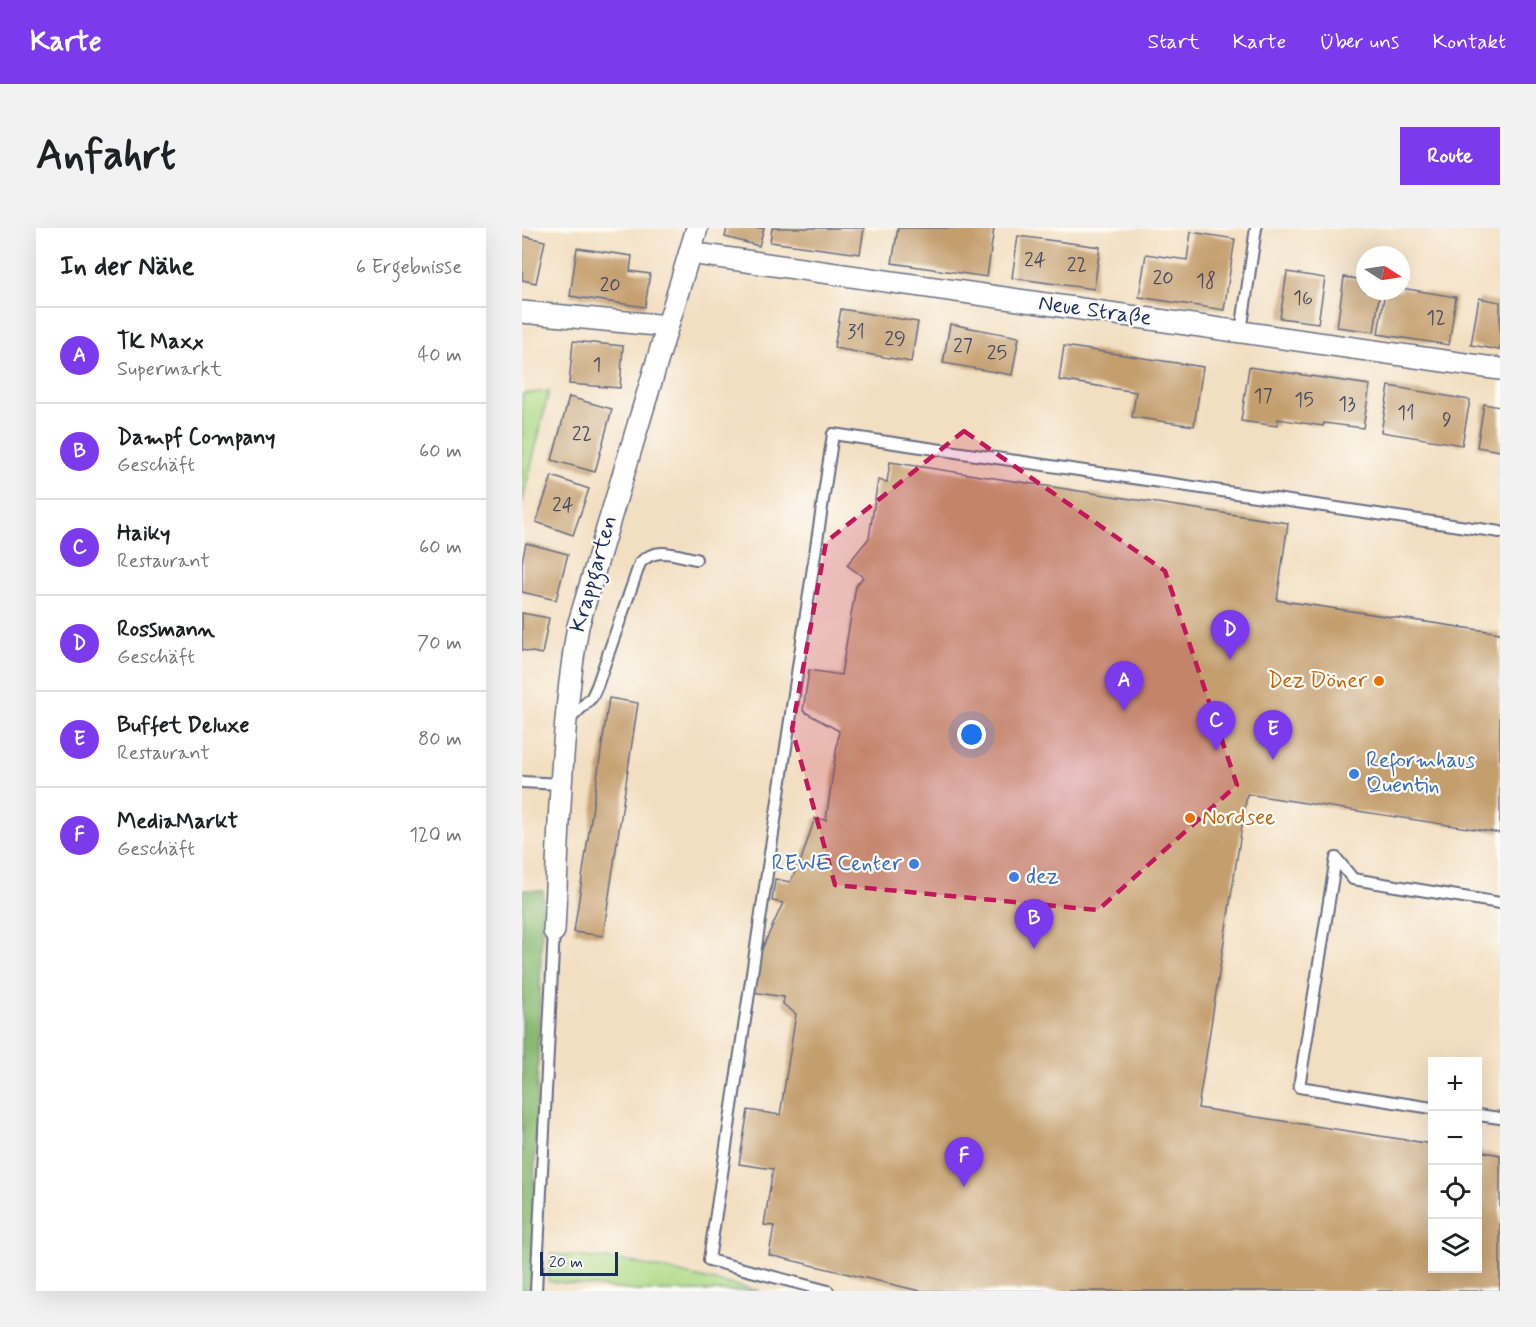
<!DOCTYPE html>
<html lang="de">
<head>
<meta charset="utf-8">
<style>
	body { margin:0; font-family:Mynerve,sans-serif; background:#f2f2f2; color:#202124 }
	.controls { position:absolute; right:18px; bottom:18px; display:grid; overflow:hidden; border-radius:0px; box-shadow:0 6px 24px #0002 }
	.controls button { width:54px; height:54px; display:grid; place-items:center; padding:0; border:0; border-bottom:2px solid #e0e0e0; background:#fff; color:#202124; font:30px sans-serif }
	.compass { position:absolute; left:834px; top:18px; width:54px; height:54px; border-radius:50%; background:#fff; box-shadow:0 6px 24px #0002; rotate:102deg }
	.scale { position:absolute; left:18px; bottom:15px; width:78px; box-sizing:border-box; padding-left:6px; border:3px solid #1b2f5e; border-top:0; font-size:16px; line-height:21px; white-space:nowrap; color:#1b2f5e; -webkit-text-stroke:4px #fdfcf7; paint-order:stroke }
	.you { position:absolute; left:450px; top:507px; width:21px; height:21px; margin:-15px; border:4px solid #fff; border-radius:50%; background:#1a73e8; box-shadow:0 0 0 9px #1a73e833 }
	.badge { display:grid; place-items:center; width:39px; height:39px; border-radius:50%; background:#7c3aed; color:#fff; font-size:20px; font-weight:700 }
	.pin { position:absolute; translate:-50% -50px; filter:drop-shadow(0 2px 3px #0008) }
	.pin::after { content:''; position:absolute; top:32px; width:21px; height:18px; background:inherit; clip-path:polygon(0 0,100% 0,50% 100%) }
	.list { margin:0; padding:0; list-style:none }
	h2 { display:flex; justify-content:space-between; align-items:center; height:78px; margin:0; padding:0 24px; font-size:26px }
	h2 small { font-size:20px; font-weight:400; color:#757577 }
	.list li { display:grid; grid-template-columns:39px 1fr auto; gap:18px; align-items:center; box-sizing:border-box; height:96px; padding:0 24px; border-top:2px solid #e0e0e0 }
	.list b { display:block; font-size:22px; white-space:nowrap }
	.list p { margin:0; font-size:20px; white-space:nowrap; color:#757577 }
	.list em { font-size:20px; font-style:normal; color:#757577 }
	.icon { flex:none; width:33px; height:33px; fill:none; stroke:currentColor; stroke-width:2; stroke-linecap:round; stroke-linejoin:round }
	.map { position:relative; flex:none; width:978px; height:1063px; overflow:hidden; border-radius:0px }
	header { display:flex; align-items:center; gap:36px; box-sizing:border-box; height:84px; padding:0 30px; background:#7c3aed; color:#fff }
	header strong { font-size:28px }
	nav { display:flex; gap:33px; margin-inline-start:auto; font-size:21px }
	.intro { display:flex; align-items:center; justify-content:space-between; box-sizing:border-box; height:144px; padding:0 36px }
	h1 { margin:0; font-size:42px }
	.button { padding:15px 27px; border-radius:0px; background:#7c3aed; color:#fff; font-size:21px; font-weight:700 }
	main { display:flex; gap:36px; padding:0 36px }
	aside { flex:1; background:#fff; border-radius:0px; box-shadow:0 6px 24px #0002 }
	.map>svg:first-child { display:block }
	.green { fill:#add985; stroke:#648472; stroke-width:1.5 }
	.forest { fill:#8ab972; stroke:#527468; stroke-width:1.5 }
	.building { fill:#c49f6e }
	.lines { fill:none; stroke-linecap:round; stroke-linejoin:round }
	.lane-casing { stroke:#666c80; stroke-width:14 }
	.street-casing { stroke:#666c80; stroke-width:24 }
	.lane { stroke:#fff; stroke-width:10 }
	.street { stroke:#fff; stroke-width:21 }
	.marked { fill:#c2185b; fill-opacity:0.2; stroke:#c2185b; stroke-width:4.5; stroke-dasharray:12 8; stroke-linejoin:round }
	.food-dot { fill:#e8710a; stroke:#fdfcf7; stroke-width:2 }
	.shop-dot { fill:#3f7fe0; stroke:#fdfcf7; stroke-width:2 }
	.labels { text-anchor:middle; dominant-baseline:central; stroke-width:4.5; stroke-linejoin:round; paint-order:stroke }
	.number-label { font-size:20px; fill:#454b62 }
	.street-label { font-size:22px; fill:#1b2f5e; stroke:#fdfcf7 }
	.food-label { font-size:22px; fill:#c56008; stroke:#fdfcf7; text-anchor:end }
	.shop-label { font-size:22px; fill:#366cbe; stroke:#fdfcf7; text-anchor:start }
</style>
</head>
<body>
<header>
<strong>Karte</strong>
<nav><a>Start</a><a>Karte</a><a>Über uns</a><a>Kontakt</a></nav>
</header>
<div class="intro"><h1>Anfahrt</h1><a class="button">Route</a></div>
<main>
<aside>
<h2>In der Nähe<small>6 Ergebnisse</small></h2>
<ul class="list">
<li><span class="badge">A</span><div><b>TK Maxx</b><p>Supermarkt</p></div><em>40 m</em></li>
<li><span class="badge">B</span><div><b>Dampf Company</b><p>Geschäft</p></div><em>60 m</em></li>
<li><span class="badge">C</span><div><b>Haiky</b><p>Restaurant</p></div><em>60 m</em></li>
<li><span class="badge">D</span><div><b>Rossmann</b><p>Geschäft</p></div><em>70 m</em></li>
<li><span class="badge">E</span><div><b>Buffet Deluxe</b><p>Restaurant</p></div><em>80 m</em></li>
<li><span class="badge">F</span><div><b>MediaMarkt</b><p>Geschäft</p></div><em>120 m</em></li>
</ul>
</aside>
<div class="map">
<svg width="978" height="1063" viewBox="0 0 978 1063">
	<rect width="100%" height="100%" fill="#fdfcf7"/>
	<filter id="ink" filterUnits="userSpaceOnUse"><feTurbulence type="fractalNoise" baseFrequency=".0167" numOctaves="2"/><feDisplacementMap in="SourceGraphic" scale="12" xChannelSelector="R" yChannelSelector="G"/><feConvolveMatrix kernelMatrix="1 2 1 2 8 2 1 2 1" color-interpolation-filters="sRGB"/></filter>
	<filter id="wash" filterUnits="userSpaceOnUse"><feTurbulence type="fractalNoise" baseFrequency=".008" numOctaves="4" result="noise"/><feDisplacementMap in="SourceGraphic" scale="24" xChannelSelector="R" yChannelSelector="G"/><feGaussianBlur stdDeviation="1.35" result="paint"/><feColorMatrix in="noise" values="0 0 0 0 0 0 0 0 0 0 0 0 0 0 0 0 0 1.4 0 .05"/><feComposite in="paint" operator="in"/></filter>
	<g filter="url(#wash)">
		<rect width="100%" height="100%" fill="#f2dec0"/>
		<g class="green">
			<polygon points="27,163 0,276 0,166"/>
			<polygon points="29,1026 105,1033 238,1063 115,1063 26,1053"/>
		</g>
		<polygon class="forest" points="0,662 21,663 9,1062 0,1062"/>
		<g id="blocks">
			<g class="building">
				<polygon points="205,0 242,0 237,18 203,9"/>
				<polygon points="250,0 342,0 338,26 248,14"/>
				<polygon points="376,0 472,0 465,49 370,35"/>
				<polygon points="669,4 713,11 702,82 617,69 624,26 665,32"/>
				<polygon points="0,8 23,13 14,55 0,52"/>
				<polygon points="496,8 578,19 572,61 490,50"/>
				<polygon points="55,20 110,28 108,43 128,46 123,79 48,68"/>
				<polygon points="765,44 803,50 796,95 758,90"/>
				<polygon points="822,49 843,52 843,63 858,63 852,104 815,99"/>
				<polygon points="879,60 934,69 927,117 856,106 863,63 879,63"/>
				<polygon points="957,70 978,74 978,122 949,117"/>
				<polygon points="319,81 396,94 389,134 312,120"/>
				<polygon points="428,96 497,109 490,147 421,135"/>
				<polygon points="51,113 101,118 98,160 47,156"/>
				<polygon points="542,118 681,139 672,198 610,189 614,164 537,152"/>
				<polygon points="727,139 848,157 841,200 802,195 801,198 756,191 755,198 719,193"/>
				<polygon points="867,158 948,172 940,217 859,204"/>
				<polygon points="47,169 90,181 73,244 30,232"/>
				<polygon points="962,176 978,179 978,223 955,219"/>
				<polygon points="368,234 766,295 755,372 978,405 978,605 725,566 676,880 910,916 910,1040 956,1040 956,923 978,927 978,1063 398,1063 247,1027 252,998 242,997 251,941 217,936 226,882 258,887 274,786 261,776 262,769 230,764 238,725 261,675 250,673 253,651 268,654 279,632 293,590 304,592 317,503 281,483 287,442 319,447 334,358 341,349 325,337 347,310 356,252 365,254"/>
				<polygon points="30,248 67,261 51,307 14,294"/>
				<polygon points="4,315 46,326 34,372 0,364 0,333"/>
				<polygon points="0,385 27,390 20,426 0,422"/>
				<polygon points="87,470 116,475 81,708 52,704"/>
			</g>
		</g>
	</g>
	<g filter="url(#ink)">
		<use href="#blocks" fill-opacity="0" stroke="#666c80" stroke-width="1.5"/>
		<g class="lines">
			<defs>
				<g id="lane">
					<polyline points="719,104 734,0"/>
					<path d="M46 493 70 469 75 458 118 335C134 318 153 327 174 331"/>
					<polyline points="0,554 39,556"/>
					<polyline points="910,880 777,859 814,630 831,651 978,675"/>
					<polyline points="956,887 978,890"/>
					<polyline points="14,1063 32,703"/>
					<polyline points="306,1063 187,1032 311,206 978,304"/>
				</g>
				<g id="street">
					<polyline points="168,25 978,141"/>
					<polyline points="0,84 145,98"/>
					<path d="M32 703C37 601 39 499 56 398L175 0"/>
				</g>
			</defs>
			<use href="#lane" class="lane-casing"/>
			<use href="#street" class="street-casing"/>
			<use href="#lane" class="lane"/>
			<use href="#street" class="street"/>
		</g>
	</g>
	<path class="marked" d="M442 203 643 343 715 557 576 682 313 657 270 501 304 314Z"/>
	<g class="food-dot">
		<circle cx="857" cy="453" r="6"/>
		<circle cx="668" cy="590" r="6"/>
	</g>
	<g class="shop-dot">
		<circle cx="832" cy="546" r="6"/>
		<circle cx="392" cy="636" r="6"/>
		<circle cx="492" cy="649" r="6"/>
	</g>
	<g class="labels">
		<g class="number-label">
			<text x="513" y="32">24</text>
			<text x="555" y="37">22</text>
			<text x="641" y="50">20</text>
			<text x="684" y="53">18</text>
			<text x="88" y="57">20</text>
			<text x="781" y="70">16</text>
			<text x="914" y="90">12</text>
			<text x="334" y="104">31</text>
			<text x="373" y="111">29</text>
			<text x="441" y="118">27</text>
			<text x="475" y="125">25</text>
			<text x="75" y="137">1</text>
			<text x="741" y="168">17</text>
			<text x="782" y="172">15</text>
			<text x="825" y="176">13</text>
			<text x="884" y="185">11</text>
			<text x="925" y="192">9</text>
			<text x="60" y="206">22</text>
			<text x="41" y="277">24</text>
		</g>
		<g class="street-label">
			<text transform="translate(573 83) rotate(8)">Neue Straße</text>
			<text transform="translate(72 346) rotate(-74)">Krappgarten</text>
		</g>
		<g class="food-label">
			<text x="845" y="453">Dez Döner</text>
			<text x="680" y="590" text-anchor="start">Nordsee</text>
		</g>
		<g class="shop-label">
			<text x="844" y="533">Reformhaus<tspan x="844" dy="25">Quentin</tspan></text>
			<text x="380" y="636" text-anchor="end">REWE Center</text>
			<text x="504" y="649">dez</text>
		</g>
	</g>
</svg>
<div class="controls">
<button>+</button>
<button>−</button>
<button><svg class="icon" aria-label="locate" viewBox="0 0 24 24"><circle cx="12" cy="12" r="6"/><path d="M12 2v4M12 18v4M2 12h4M18 12h4"/></svg></button>
<button><svg class="icon" aria-label="layers" viewBox="0 0 24 24"><path d="M12 4l9 5-9 5-9-5zM3 14l9 5 9-5"/></svg></button>
</div>
<svg class="compass" viewBox="-18 -18 36 36"><path d="M0-13l5 13h-10z" fill="#e53935"/><path d="M0 13l5-13h-10z" fill="#757577"/></svg>
<div class="scale">20 m</div>
<div class="you"></div>
<div class="pin badge" style="left:602px;top:483px">A</div>
<div class="pin badge" style="left:512px;top:721px">B</div>
<div class="pin badge" style="left:694px;top:523px">C</div>
<div class="pin badge" style="left:708px;top:432px">D</div>
<div class="pin badge" style="left:751px;top:532px">E</div>
<div class="pin badge" style="left:442px;top:959px">F</div>
</div>
</main>
</body>
</html>
